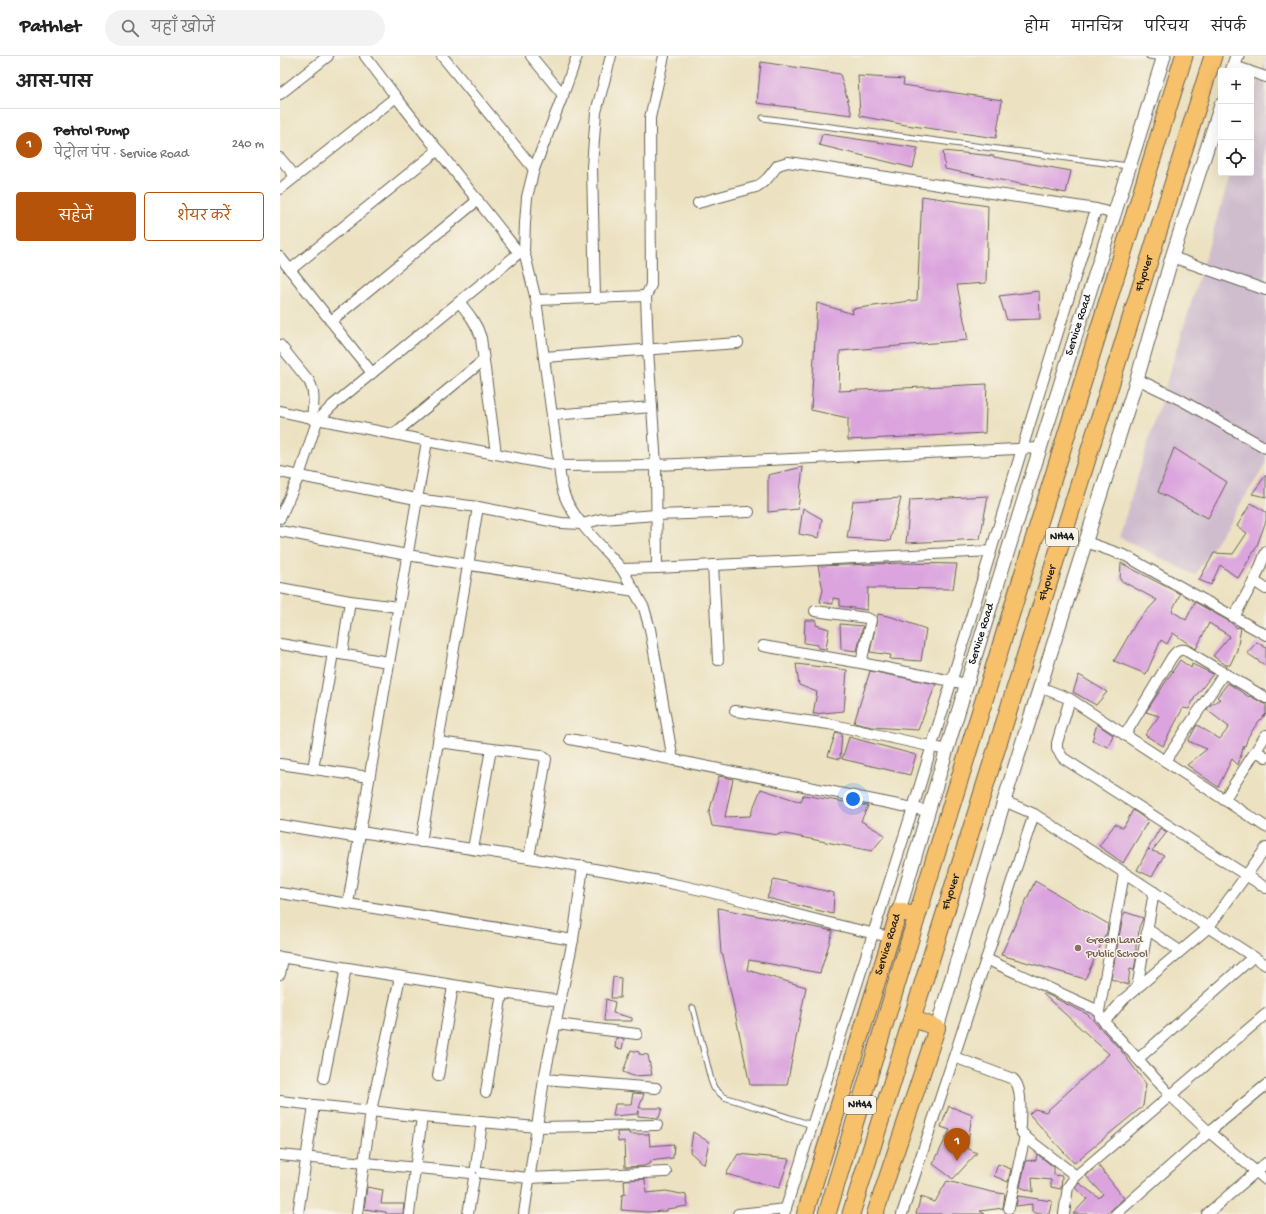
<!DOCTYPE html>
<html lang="hi">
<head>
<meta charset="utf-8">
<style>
	body { margin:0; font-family:"Gochi Hand","Playpen Sans Deva",sans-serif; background:#f2f2f2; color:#222 }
	.controls { position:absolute; right:12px; top:12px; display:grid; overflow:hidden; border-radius:4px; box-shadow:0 4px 16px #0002 }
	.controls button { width:36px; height:36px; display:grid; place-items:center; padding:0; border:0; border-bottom:1px solid #e0e0e0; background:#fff; color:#222; font:20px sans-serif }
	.you { position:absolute; left:573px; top:743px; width:14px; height:14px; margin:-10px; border:3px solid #fff; border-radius:50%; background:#1a73e8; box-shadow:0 0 0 6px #1a73e833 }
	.badge { display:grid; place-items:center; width:26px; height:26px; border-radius:50%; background:#b45309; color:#fff; font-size:13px; font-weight:700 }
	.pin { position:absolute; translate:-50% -33px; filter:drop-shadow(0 1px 2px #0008) }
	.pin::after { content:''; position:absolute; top:21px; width:14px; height:12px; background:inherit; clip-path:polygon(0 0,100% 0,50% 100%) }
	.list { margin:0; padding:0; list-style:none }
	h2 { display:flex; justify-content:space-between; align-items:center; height:52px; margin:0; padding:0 16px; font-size:17px }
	h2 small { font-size:13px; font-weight:400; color:#767676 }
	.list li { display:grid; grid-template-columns:26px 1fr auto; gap:12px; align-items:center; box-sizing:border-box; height:72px; padding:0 16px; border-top:1px solid #e0e0e0 }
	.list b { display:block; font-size:15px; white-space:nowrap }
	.list p { margin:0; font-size:13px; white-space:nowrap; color:#767676 }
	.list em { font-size:13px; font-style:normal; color:#767676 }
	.actions { display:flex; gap:8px; padding:12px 16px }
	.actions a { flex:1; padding:9px 0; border:1px solid #b45309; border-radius:4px; text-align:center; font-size:14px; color:#b45309 }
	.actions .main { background:#b45309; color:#fff }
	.icon { flex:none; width:22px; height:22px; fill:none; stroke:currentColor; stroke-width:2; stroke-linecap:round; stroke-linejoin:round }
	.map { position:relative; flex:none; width:986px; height:1158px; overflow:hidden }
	header { display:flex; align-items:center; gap:24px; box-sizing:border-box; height:56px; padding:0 20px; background:#fff; border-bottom:1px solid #e0e0e0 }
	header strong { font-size:19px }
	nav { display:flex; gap:22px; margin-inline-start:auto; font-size:14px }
	.search { width:280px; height:36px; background:#f2f2f2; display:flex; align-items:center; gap:10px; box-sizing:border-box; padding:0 14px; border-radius:22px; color:#767676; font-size:15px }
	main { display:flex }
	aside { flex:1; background:#fff }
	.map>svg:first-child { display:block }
	.industrial { fill:#cfbdce }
	.building { fill:#dba4de }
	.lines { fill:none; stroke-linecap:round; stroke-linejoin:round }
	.service-casing { stroke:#656156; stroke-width:7 }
	.minor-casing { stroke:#656156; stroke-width:12 }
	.tertiary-casing { stroke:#656156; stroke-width:15 }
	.primary-casing { stroke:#656156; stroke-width:18 }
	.trunk-casing { stroke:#656156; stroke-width:19 }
	.service { stroke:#fff; stroke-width:5 }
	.minor { stroke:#fff; stroke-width:10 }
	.tertiary { stroke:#fff; stroke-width:13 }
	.primary { stroke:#f7c06b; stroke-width:16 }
	.trunk { stroke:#f7c06b; stroke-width:17 }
	.education-dot { fill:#8d6e63; stroke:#f7f3e8; stroke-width:1.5 }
	.labels { text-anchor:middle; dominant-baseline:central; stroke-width:3; stroke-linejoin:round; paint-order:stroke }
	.shield { fill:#f7f3e8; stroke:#5e5c59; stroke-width:1 }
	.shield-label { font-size:11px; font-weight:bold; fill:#1c1c1c }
	.street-label { font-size:12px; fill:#1c1c1c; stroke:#f7f3e8 }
	.education-label { font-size:12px; fill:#785e54; stroke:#f7f3e8; text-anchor:start }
</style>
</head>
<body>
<header>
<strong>Pathlet</strong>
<div class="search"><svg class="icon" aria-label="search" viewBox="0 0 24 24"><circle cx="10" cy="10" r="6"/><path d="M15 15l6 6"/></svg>यहाँ खोजें</div>
<nav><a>होम</a><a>मानचित्र</a><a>परिचय</a><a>संपर्क</a></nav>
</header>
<main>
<aside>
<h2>आस-पास<small></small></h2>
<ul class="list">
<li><span class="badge">1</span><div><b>Petrol Pump</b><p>पेट्रोल पंप · Service Road</p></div><em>240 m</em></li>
</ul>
<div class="actions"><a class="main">सहेजें</a><a>शेयर करें</a></div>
</aside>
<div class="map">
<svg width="986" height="1158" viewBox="0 0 986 1158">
	<rect width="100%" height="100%" fill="#f7f3e8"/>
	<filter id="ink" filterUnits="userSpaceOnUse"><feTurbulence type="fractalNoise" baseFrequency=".025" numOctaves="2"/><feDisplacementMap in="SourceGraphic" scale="8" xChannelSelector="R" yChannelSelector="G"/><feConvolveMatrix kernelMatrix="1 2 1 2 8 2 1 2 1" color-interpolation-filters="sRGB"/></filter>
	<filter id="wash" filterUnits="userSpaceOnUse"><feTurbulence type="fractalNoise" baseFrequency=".012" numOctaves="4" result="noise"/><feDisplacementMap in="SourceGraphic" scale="16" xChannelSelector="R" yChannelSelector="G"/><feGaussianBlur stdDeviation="0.9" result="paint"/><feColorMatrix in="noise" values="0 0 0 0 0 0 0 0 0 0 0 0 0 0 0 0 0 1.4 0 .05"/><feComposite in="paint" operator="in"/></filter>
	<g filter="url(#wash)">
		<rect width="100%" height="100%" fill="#ece2c1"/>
		<polygon class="industrial" points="986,1 986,408 915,519 839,481 951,117 971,117 971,50"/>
		<g id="blocks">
			<g class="building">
				<polygon points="481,6 560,18 572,59 477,47"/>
				<polygon points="578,20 624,23 623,29 722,44 716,82 626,69 580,60"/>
				<polygon points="542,78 638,92 633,112 539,89"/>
				<polygon points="663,95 714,100 714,101 791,115 786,137 665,113"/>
				<polygon points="642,140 708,150 706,227 677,229 688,284 560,295 559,335 707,328 705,377 568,384 568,362 531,354 537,247 573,258 572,253 637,244"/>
				<polygon points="759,235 760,263 727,264 719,240"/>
				<polygon points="894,392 947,426 928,462 878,436"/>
				<polygon points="523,411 518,453 488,456 488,419"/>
				<polygon points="986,419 986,441 972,438"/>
				<polygon points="708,440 700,483 626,487 630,444"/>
				<polygon points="621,442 610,485 567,482 573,445"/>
				<polygon points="971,447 986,456 986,465 976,492 958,522 940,509 931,529 919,524 934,497 953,498 967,477 957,470"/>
				<polygon points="523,452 542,463 539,482 519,478"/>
				<polygon points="622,507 677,508 673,533 588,532 587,554 560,550 560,543 553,542 553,548 540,546 543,534 538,510"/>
				<polygon points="841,507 900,538 892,555 906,564 915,546 950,566 957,572 958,571 961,572 957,594 950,609 946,609 933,600 950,580 929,567 916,593 893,577 887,588 881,584 866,618 834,605 857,565 877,544 840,524"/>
				<polygon points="598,558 612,561 646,573 641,605 610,603 611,599 590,596"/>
				<polygon points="525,564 536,564 536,569 549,573 546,593 538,592 538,589 524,587"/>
				<polygon points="560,568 583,570 577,595 561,593"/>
				<polygon points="977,586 986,592 986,610 967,597"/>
				<polygon points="900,604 911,612 912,608 933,618 915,641 909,653 903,652 883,690 865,679 879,660 866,656"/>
				<polygon points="516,608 567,614 564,655 533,658 537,636 519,629"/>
				<polygon points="590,615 656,628 638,674 592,671 574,667"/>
				<polygon points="799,619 827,636 816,649 793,636"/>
				<polygon points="948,627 969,641 970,640 986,649 986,658 978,666 968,681 965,690 964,689 958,709 952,703 938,731 907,709 927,693 908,685 917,669 940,683 949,671 927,654 929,650 940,643 937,641"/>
				<polygon points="817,668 833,679 828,691 812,685"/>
				<polygon points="556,676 562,678 560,703 548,700"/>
				<polygon points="569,681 636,699 630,719 562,703"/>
				<polygon points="439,720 453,723 445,761 470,760 481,733 521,746 523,739 588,750 581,765 605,779 592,795 500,777 499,779 432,770 429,757"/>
				<polygon points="853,754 868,765 843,807 819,790 835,768 843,772"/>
				<polygon points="880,772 887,776 872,795 884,799 872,821 857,814 868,793 870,794 868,793"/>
				<polygon points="494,823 554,837 553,858 487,842"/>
				<polygon points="755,825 828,868 827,876 805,923 721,899"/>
				<polygon points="438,852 553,875 540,917 469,904 467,914 526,931 507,1029 470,1029 443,899 441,898"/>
				<polygon points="845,856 863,862 859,871 858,887 856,887 856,903 854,914 850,913 848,929 831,923 843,860"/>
				<polygon points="333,921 341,922 340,942 331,942"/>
				<polygon points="764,937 807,958 840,993 866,1028 863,1050 794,1107 749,1058 755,1053 766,1056 829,998 763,938"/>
				<polygon points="326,943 335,946 333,957 352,962 352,965 324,965"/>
				<polygon points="336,982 344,983 342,993 335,992"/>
				<polygon points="351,994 359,996 359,998 368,999 372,1019 353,1020 343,1016"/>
				<polygon points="353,1037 364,1038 359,1052 382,1052 379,1062 358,1060 358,1054 357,1058 333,1060 335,1048 351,1048"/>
				<polygon points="669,1050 692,1059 687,1092 697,1097 673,1123 653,1108 670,1074 661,1071"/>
				<polygon points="337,1076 349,1076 349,1078 369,1078 370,1090 394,1088 393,1102 370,1105 371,1107 364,1110 345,1111 344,1085 338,1086"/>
				<polygon points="413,1076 429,1086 424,1109 410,1096"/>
				<polygon points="458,1098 509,1103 499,1132 446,1118"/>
				<polygon points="757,1098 774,1111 774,1119 782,1120 781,1133 771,1131 771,1124 752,1122 753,1136 740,1131 746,1105 756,1104"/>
				<polygon points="718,1108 731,1113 728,1126 714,1120"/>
				<polygon points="818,1109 844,1142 827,1158 793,1158 807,1143 795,1132 799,1127 819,1142 823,1138 806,1120"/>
				<polygon points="365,1123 366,1137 386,1135 406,1139 408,1150 387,1153 387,1155 366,1156 341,1154 342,1139 345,1138 344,1124"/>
				<polygon points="667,1125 712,1136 725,1138 723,1152 700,1155 705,1158 636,1158 641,1141 655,1146"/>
				<polygon points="87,1131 103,1134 101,1148 124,1148 123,1158 106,1158 106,1156 84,1153"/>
				<polygon points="738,1140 772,1145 769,1158 760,1158 752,1156 752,1148 736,1150"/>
			</g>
		</g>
	</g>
	<g filter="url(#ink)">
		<use href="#blocks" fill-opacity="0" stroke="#656156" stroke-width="1"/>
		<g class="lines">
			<defs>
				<g id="service">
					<polyline points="869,0 882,2"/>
					<polyline points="483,62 848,110"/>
					<polyline points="413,952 431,1024 434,1032 444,1041 532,1069"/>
				</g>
				<g id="minor">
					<polyline points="85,0 116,41"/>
					<polyline points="162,0 254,113"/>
					<polyline points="251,0 283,39"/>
					<polyline points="954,10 969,15"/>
					<polyline points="971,16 986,21"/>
					<polyline points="0,38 48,0"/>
					<polyline points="0,102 15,120"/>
					<polyline points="0,133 116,41 239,197"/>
					<path d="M418 147 476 131C487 125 491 118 498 109L508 106 816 153 742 393 633 752 504 1158"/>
					<polyline points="816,153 835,158"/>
					<polyline points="244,195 256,244 366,240 368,294 376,409 760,392"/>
					<polyline points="0,201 92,317"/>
					<polyline points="892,201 986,234"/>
					<polyline points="10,214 158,94"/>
					<polyline points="366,240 371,229 370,62 384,0"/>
					<polyline points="315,241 312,111 316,56 331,0"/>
					<path d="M256 244 279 410C280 421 281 431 285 441 294 464 325 494 342 513L377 512"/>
					<path d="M180 247C189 258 197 268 201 282L216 398"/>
					<polyline points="51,265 198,144"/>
					<path d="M0 289 29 325C36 337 33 350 32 363"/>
					<polyline points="264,301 458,287"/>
					<polyline points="857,323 901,344 986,392"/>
					<path d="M0 355C49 367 98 374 147 385L68 847"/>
					<polyline points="272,359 372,351"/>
					<polyline points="114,378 204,304"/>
					<polyline points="147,385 279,410 376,409 377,512 711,495"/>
					<polyline points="0,416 136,443 198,451 281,467 302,468 322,463 376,459 469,456"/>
					<polyline points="0,462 19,420 37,365 53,349 239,197 244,195 245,167 247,141 254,113 283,39 297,0"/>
					<polyline points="0,475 127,499 355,535"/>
					<polyline points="806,486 846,500 986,579"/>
					<polyline points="433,509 438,604"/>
					<polyline points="342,513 364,552 370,573 393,704"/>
					<polyline points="974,525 986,533"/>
					<polyline points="0,532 70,545 118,551"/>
					<polyline points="535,555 587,562 591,564 581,607"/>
					<polyline points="954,561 976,521 986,496"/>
					<polyline points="0,588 108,606"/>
					<polyline points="483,590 581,607 687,628"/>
					<polyline points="62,598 70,545"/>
					<polyline points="760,631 790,643 986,771"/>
					<polyline points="790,643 777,687 777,693 783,702 986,832"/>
					<polyline points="455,655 549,668 667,694"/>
					<path d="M845 679 892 601C896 596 898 593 905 594L986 642"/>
					<polyline points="290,683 648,755"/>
					<polyline points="158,686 261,699 266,703 249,802"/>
					<polyline points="976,695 986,701"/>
					<polyline points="885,705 944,617"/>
					<polyline points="0,708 89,721"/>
					<polyline points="33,713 53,597"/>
					<polyline points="944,744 986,679"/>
					<polyline points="724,745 754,758 986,909"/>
					<polyline points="0,769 79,782"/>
					<path d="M80 776C190 793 300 808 408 831 476 846 543 868 611 881"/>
					<polyline points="141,786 198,451"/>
					<polyline points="193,793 211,693"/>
					<polyline points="844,818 819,955 820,961 891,1040 929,1076 986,1124"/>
					<polyline points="0,837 293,884"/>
					<polyline points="867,873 900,895"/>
					<polyline points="0,901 222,937 281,945"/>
					<polyline points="706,903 819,955"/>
					<polyline points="0,918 3,902"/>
					<polyline points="857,932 874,836"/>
					<polyline points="824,966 844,943 928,872 986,792"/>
					<polyline points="276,968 357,978"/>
					<path d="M674 1001 733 1023C743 1030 740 1059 740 1071L742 1077 748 1083 796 1120"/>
					<polyline points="858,1003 973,901"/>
					<polyline points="158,1020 173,930"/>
					<polyline points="44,1022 66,912"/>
					<polyline points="264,1023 376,1032"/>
					<polyline points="206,1036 222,937"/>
					<polyline points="0,1045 34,1049"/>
					<polyline points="0,1099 191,1117"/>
					<polyline points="196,1111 202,1066"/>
					<polyline points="202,1117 249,1122 386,1116"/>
					<polyline points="729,1152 745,1080"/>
					<polyline points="18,1158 34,1049 91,1055 120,921"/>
					<polyline points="77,1158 91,1055 142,1061 257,1071 264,1023 293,884 303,810"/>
					<polyline points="129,1158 142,1061"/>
					<polyline points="188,1158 194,1122"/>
					<polyline points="244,1158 257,1071 377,1069"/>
					<polyline points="458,1158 506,1153"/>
					<polyline points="622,1158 754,758"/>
					<polyline points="784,1158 788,1131 796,1120 986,958"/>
					<polyline points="836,1158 929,1076 986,1029"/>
					<polyline points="927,1158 986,1107"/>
				</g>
				<g id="tertiary">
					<polyline points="952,15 957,0"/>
					<path id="s1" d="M619 855C702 568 795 285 884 0"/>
					<polyline points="657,972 724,745 857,323 892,201 941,49"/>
				</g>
				<g id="primary">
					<path id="s2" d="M525 1158 619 855 637 860"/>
					<polyline points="595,1158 657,972 632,962"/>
				</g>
				<g id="trunk">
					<polyline points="547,1158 637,860 904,0"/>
					<path id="s3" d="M571 1158 933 0"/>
				</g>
			</defs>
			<use href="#service" class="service-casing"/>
			<use href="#minor" class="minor-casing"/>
			<use href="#tertiary" class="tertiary-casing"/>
			<use href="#primary" class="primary-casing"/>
			<use href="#trunk" class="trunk-casing"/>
			<use href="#service" class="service"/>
			<use href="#minor" class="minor"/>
			<use href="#tertiary" class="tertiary"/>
			<use href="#primary" class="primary"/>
			<use href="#trunk" class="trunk"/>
		</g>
	</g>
	<circle class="education-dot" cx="798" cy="892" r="4"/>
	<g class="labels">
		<g class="shield">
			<rect x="766" y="472" width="32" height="18" rx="3"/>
			<rect x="564" y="1040" width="32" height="18" rx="3"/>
		</g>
		<g class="shield-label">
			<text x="782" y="481">NH44</text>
			<text x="580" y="1049">NH44</text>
		</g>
		<g class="street-label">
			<text stroke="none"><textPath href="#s3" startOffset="985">Flyover</textPath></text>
			<text stroke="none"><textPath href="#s1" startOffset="613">Service Road</textPath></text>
			<text stroke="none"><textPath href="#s3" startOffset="661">Flyover</textPath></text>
			<text stroke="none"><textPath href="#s1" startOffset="289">Service Road</textPath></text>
			<text stroke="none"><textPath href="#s3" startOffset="337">Flyover</textPath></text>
			<text stroke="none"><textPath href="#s2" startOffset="282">Service Road</textPath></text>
		</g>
		<g class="education-label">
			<text x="806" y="885">Green Land<tspan x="806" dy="14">Public School</tspan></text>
		</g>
	</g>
</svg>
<div class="controls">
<button>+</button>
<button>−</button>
<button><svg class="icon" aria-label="locate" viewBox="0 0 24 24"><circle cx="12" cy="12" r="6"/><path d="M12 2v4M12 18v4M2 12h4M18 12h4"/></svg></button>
</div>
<div class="you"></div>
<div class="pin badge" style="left:677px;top:1105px">1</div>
</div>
</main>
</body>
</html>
